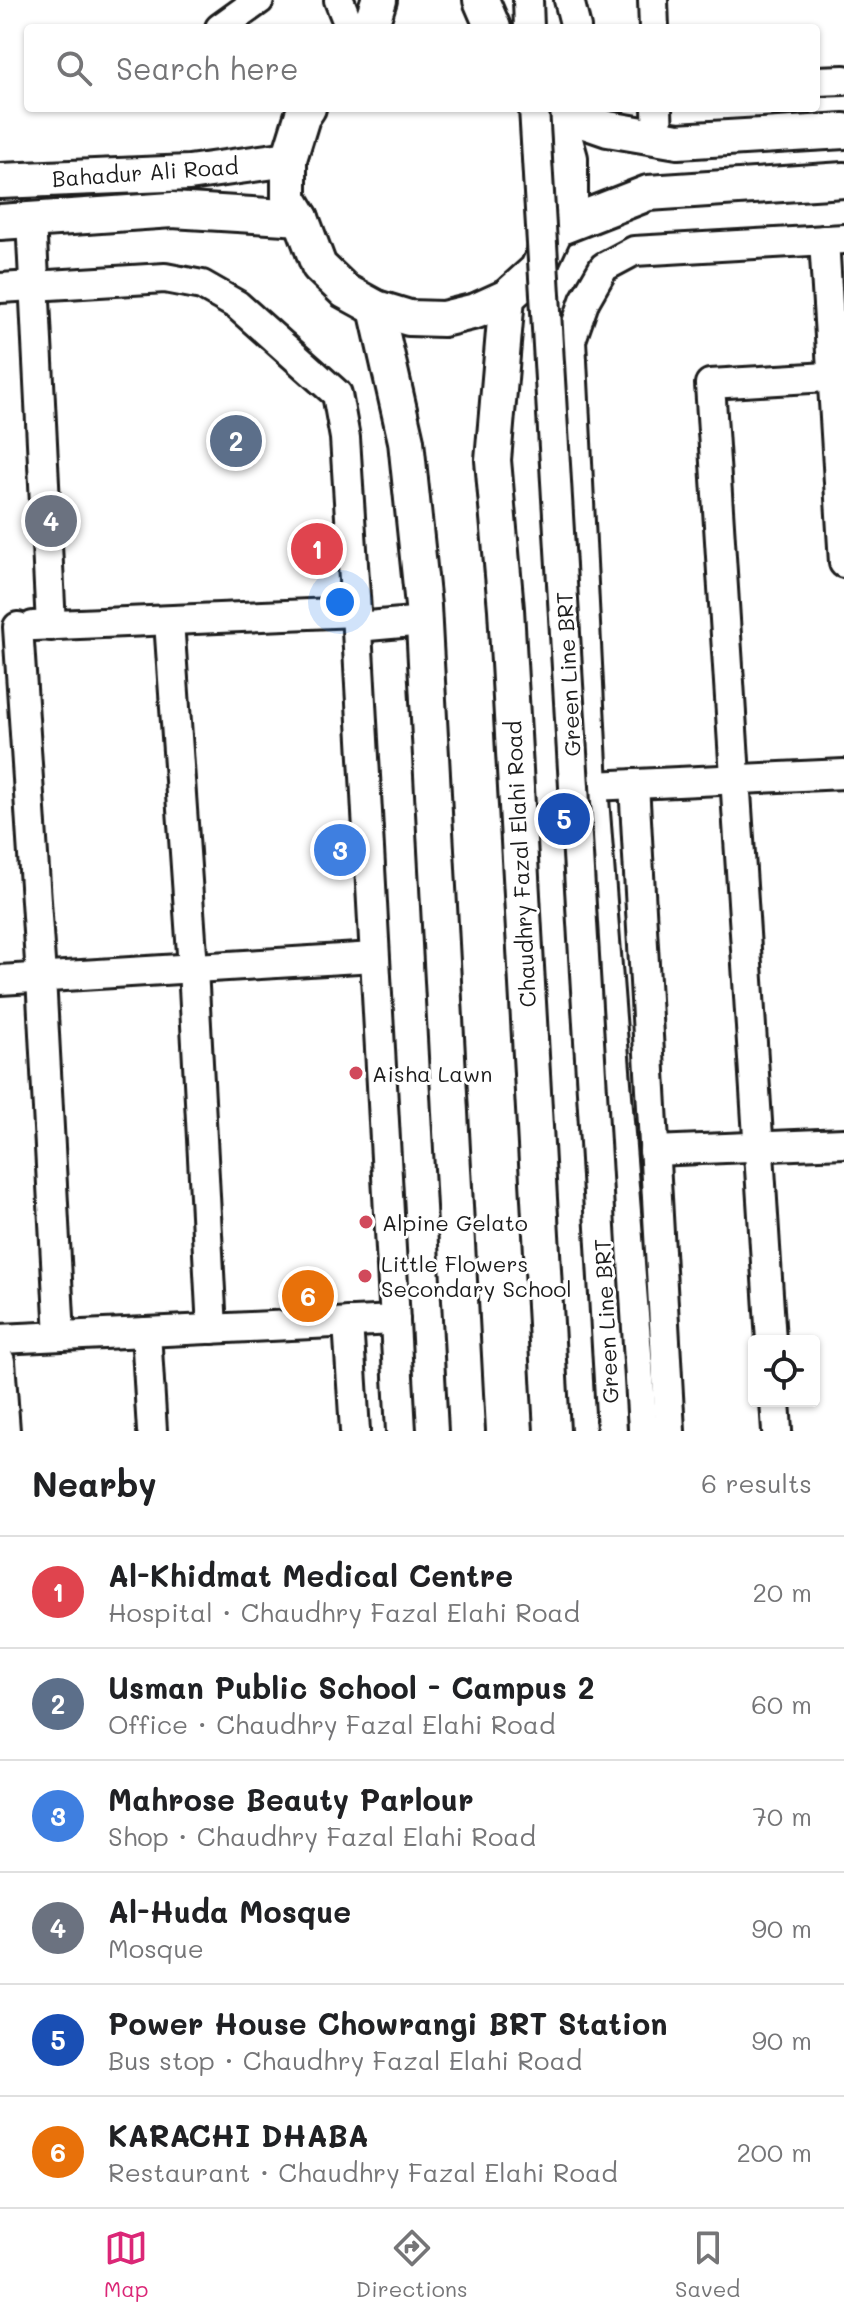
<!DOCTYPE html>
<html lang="en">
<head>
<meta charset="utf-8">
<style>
	body { margin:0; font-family:Mali,sans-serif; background:#f6f6f6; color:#202124 }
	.controls { position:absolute; right:24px; bottom:24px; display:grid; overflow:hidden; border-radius:8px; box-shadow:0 2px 6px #0004 }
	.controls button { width:72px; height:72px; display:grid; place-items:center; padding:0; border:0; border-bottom:2px solid #e0e0e0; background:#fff; color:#202124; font:40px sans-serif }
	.you { position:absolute; left:340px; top:602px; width:28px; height:28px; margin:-20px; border:6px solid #fff; border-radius:50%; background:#1a73e8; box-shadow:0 0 0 12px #1a73e833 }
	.badge { display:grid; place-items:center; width:52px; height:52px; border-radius:50%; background:#db2777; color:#fff; font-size:26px; font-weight:700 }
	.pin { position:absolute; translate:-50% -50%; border:4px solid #fff; box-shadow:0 2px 8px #0006 }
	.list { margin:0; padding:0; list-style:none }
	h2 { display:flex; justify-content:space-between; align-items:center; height:104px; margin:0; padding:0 32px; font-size:34px }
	h2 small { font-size:26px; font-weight:400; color:#757577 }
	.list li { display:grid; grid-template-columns:52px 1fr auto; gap:24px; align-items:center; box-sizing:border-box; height:112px; padding:0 32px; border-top:2px solid #e0e0e0 }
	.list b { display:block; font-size:30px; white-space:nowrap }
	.list p { margin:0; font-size:26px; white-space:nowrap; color:#757577 }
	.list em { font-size:26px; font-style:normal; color:#757577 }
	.icon { flex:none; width:44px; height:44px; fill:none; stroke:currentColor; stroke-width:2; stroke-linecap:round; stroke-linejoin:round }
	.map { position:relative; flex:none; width:844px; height:1431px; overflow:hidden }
	.search { position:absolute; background:#fff; box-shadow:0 2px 6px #0004; left:24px; right:24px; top:24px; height:88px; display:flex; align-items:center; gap:20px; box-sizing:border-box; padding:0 28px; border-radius:8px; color:#757577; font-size:30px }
	.sheet { height:776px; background:#fff }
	nav { display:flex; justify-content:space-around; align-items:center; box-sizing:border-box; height:112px; border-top:2px solid #e0e0e0; background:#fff; font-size:22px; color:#757577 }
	nav a { display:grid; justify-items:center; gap:4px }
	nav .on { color:#db2777 }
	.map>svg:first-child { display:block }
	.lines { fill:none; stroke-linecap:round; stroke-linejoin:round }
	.minor-casing { stroke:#1c1c1c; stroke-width:34 }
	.major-casing { stroke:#1c1c1c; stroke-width:40 }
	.minor { stroke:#fff; stroke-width:28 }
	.major { stroke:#fff; stroke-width:34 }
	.minor-bridge-casing { stroke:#1c1c1c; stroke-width:34; stroke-linecap:butt }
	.minor-bridge { stroke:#fff; stroke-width:28 }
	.poi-dot { fill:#d1495b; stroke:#fff; stroke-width:3 }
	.labels { text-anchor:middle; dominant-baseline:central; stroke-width:6; stroke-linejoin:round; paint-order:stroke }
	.street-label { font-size:22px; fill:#1c1c1c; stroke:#fff }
	.poi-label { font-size:22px; fill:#1c1c1c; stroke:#fff; text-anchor:start }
</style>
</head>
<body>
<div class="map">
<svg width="844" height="1431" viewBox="0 0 844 1431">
	<rect width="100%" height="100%" fill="#fff"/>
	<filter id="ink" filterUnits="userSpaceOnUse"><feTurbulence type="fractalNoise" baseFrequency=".0125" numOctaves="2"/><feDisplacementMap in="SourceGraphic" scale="16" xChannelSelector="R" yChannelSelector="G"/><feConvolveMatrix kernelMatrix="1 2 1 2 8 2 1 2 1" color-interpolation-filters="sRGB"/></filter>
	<g filter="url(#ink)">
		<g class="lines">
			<defs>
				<g id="minor">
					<polyline points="339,0 350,28"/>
					<polyline points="528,0 529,28"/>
					<polyline points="569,0 576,28"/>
					<polyline points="653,0 654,28"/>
					<polyline points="220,28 259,0"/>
					<polyline points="816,81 844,80"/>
					<polyline points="657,108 658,138"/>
					<polyline points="31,219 51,626"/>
					<polyline points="824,240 844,563"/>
					<polyline points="0,288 165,278 202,285 237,305 337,394 345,438 356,612 401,1431"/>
					<polyline points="169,621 193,968 212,1329"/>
					<polyline points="33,626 356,612"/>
					<polyline points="18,627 41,977 60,1336"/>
					<polyline points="357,627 424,621"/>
					<polyline points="634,784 670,1431"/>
					<polyline points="593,786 844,774"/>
					<polyline points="0,980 374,957"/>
					<polyline points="654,1151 844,1143"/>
					<polyline points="348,1322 355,1431"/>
					<polyline points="146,1332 152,1431"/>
					<polyline points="0,1339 395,1320"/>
					<polyline points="771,1341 710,384 844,376"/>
					<polyline points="0,1361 5,1431"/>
					<polyline points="775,1401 777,1431"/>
					<polyline points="643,1431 593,786 571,340 585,300 604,267 634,251 844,239"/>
				</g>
				<g id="major">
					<polyline points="481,0 493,28"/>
					<polyline points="370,28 379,0"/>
					<polyline points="308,108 302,117 289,159 289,198 301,218 319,266 345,291 376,308 409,318 443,319 476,311 507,297 537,270 570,198 570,158 556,108"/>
					<polyline points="559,112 608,129 678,141 844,131"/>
					<polyline points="0,181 189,173 289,159"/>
					<polyline points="0,222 172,210 301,218"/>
					<polyline points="558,228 648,193 844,180"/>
					<polyline points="507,297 493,460 506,609 552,1431"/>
					<polyline points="376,308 406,441 423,606 467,1431"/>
				</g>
			</defs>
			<use href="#minor" class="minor-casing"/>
			<use href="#major" class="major-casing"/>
			<use href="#minor" class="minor"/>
			<use href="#major" class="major"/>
			<defs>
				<polyline id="minor-bridge" points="534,108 612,1431"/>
			</defs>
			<use href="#minor-bridge" class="minor-bridge-casing"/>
			<use href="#minor-bridge" class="minor-bridge"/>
		</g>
	</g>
	<g class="poi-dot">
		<circle cx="356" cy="1073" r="8"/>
		<circle cx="366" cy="1222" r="8"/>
		<circle cx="365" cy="1276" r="8"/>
	</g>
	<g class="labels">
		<g class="street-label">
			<text transform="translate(145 172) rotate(-4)">Bahadur Ali Road</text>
			<text transform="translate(568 674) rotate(-93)">Green Line BRT</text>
			<text transform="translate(520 864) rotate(-93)">Chaudhry Fazal Elahi Road</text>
			<text transform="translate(606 1321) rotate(-93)">Green Line BRT</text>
		</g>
		<g class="poi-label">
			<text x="372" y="1073">Aisha Lawn</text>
			<text x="382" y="1222">Alpine Gelato</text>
			<text x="381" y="1263">Little Flowers<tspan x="381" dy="25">Secondary School</tspan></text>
		</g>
	</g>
</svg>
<div class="controls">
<button><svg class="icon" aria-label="locate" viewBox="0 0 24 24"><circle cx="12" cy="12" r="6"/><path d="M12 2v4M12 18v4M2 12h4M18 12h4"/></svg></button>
</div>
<div class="you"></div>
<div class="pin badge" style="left:317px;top:549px;background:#e0444e">1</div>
<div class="pin badge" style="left:236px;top:441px;background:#5c6f8a">2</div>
<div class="pin badge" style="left:340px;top:850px;background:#3f7fe0">3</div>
<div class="pin badge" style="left:51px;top:521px;background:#6b7280">4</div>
<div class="pin badge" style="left:564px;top:819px;background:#1a4fb4">5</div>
<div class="pin badge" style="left:308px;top:1296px;background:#e8710a">6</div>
<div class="search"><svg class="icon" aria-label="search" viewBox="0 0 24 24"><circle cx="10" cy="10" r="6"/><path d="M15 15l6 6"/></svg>Search here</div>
</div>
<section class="sheet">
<h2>Nearby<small>6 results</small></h2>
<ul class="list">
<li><span class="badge" style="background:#e0444e">1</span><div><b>Al-Khidmat Medical Centre</b><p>Hospital · Chaudhry Fazal Elahi Road</p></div><em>20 m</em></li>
<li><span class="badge" style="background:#5c6f8a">2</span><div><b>Usman Public School - Campus 2</b><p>Office · Chaudhry Fazal Elahi Road</p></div><em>60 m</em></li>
<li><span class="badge" style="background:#3f7fe0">3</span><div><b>Mahrose Beauty Parlour</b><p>Shop · Chaudhry Fazal Elahi Road</p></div><em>70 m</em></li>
<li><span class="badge" style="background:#6b7280">4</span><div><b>Al-Huda Mosque</b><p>Mosque</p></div><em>90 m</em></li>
<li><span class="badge" style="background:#1a4fb4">5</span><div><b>Power House Chowrangi BRT Station</b><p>Bus stop · Chaudhry Fazal Elahi Road</p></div><em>90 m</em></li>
<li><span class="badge" style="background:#e8710a">6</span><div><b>KARACHI DHABA</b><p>Restaurant · Chaudhry Fazal Elahi Road</p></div><em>200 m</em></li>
</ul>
</section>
<nav>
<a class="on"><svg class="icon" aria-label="map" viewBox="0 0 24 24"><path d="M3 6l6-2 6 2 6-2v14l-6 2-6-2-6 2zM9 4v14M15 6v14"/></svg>Map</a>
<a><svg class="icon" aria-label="directions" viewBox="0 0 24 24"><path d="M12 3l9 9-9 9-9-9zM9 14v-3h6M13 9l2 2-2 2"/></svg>Directions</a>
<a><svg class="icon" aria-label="saved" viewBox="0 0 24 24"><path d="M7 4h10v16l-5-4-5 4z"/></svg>Saved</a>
</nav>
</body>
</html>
